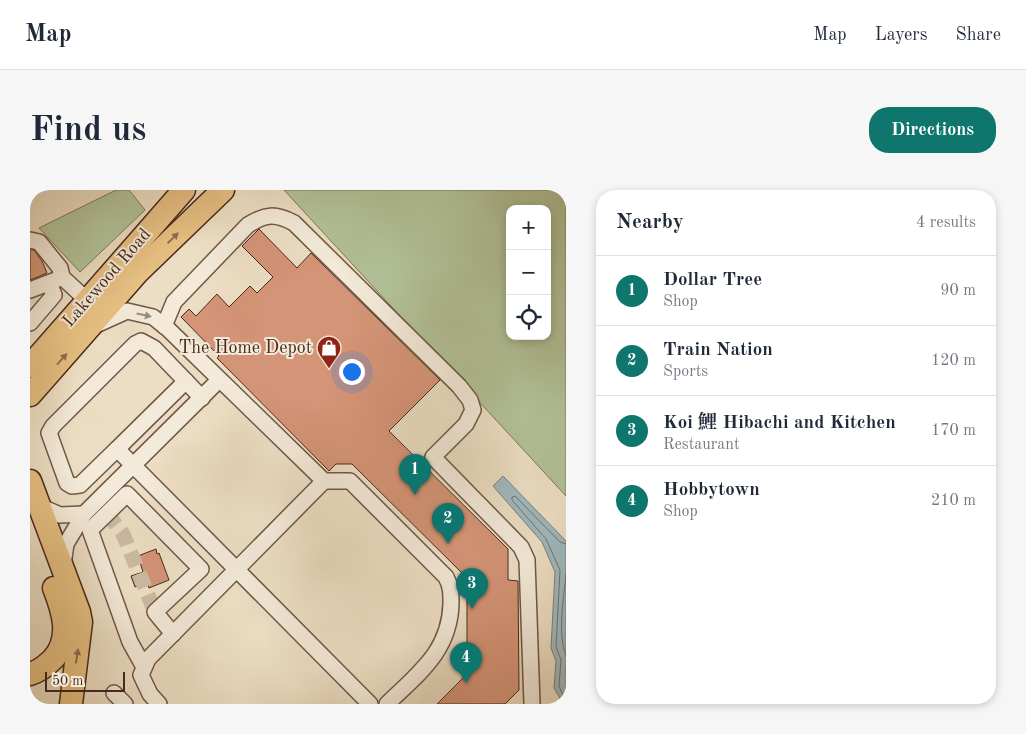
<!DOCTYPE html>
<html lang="en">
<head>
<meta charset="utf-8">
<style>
	body { margin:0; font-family:"Old Standard TT","Noto Serif SC",serif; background:#f6f6f7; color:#1f2937 }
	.controls { position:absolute; right:15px; top:15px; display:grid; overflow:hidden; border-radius:10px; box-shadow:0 2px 8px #0003 }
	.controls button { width:45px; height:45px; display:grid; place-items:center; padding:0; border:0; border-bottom:1px solid #e0e1e3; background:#fff; color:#1f2937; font:25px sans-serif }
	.scale { position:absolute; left:15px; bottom:12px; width:80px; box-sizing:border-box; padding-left:5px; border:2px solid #472a1d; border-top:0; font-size:14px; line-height:18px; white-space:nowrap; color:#472a1d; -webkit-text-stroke:4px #f3ead9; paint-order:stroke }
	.you { position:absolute; left:321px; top:181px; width:18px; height:18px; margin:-12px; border:4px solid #fff; border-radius:50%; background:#1a73e8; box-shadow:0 0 0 8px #1a73e833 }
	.badge { display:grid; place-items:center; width:32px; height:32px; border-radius:50%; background:#0f766e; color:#fff; font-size:16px; font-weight:700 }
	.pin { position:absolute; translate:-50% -41px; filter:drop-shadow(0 1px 2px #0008) }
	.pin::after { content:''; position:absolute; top:26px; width:18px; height:15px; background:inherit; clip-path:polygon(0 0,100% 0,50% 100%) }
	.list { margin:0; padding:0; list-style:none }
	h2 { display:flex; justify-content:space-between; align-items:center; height:65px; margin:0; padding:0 20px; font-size:21px }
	h2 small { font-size:16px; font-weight:400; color:#747a83 }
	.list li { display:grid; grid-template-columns:32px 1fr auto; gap:15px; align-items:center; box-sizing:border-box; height:70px; padding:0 20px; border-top:1px solid #e0e1e3 }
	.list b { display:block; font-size:19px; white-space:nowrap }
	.list p { margin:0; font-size:16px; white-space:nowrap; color:#747a83 }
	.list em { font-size:16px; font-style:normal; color:#747a83 }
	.icon { flex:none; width:28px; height:28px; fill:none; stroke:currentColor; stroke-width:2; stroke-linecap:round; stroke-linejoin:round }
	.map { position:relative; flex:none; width:536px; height:514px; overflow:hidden; border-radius:20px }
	header { display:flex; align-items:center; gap:30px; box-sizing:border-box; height:70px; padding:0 25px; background:#fff; border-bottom:1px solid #e0e1e3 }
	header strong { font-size:24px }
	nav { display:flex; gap:28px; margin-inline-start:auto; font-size:18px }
	.intro { display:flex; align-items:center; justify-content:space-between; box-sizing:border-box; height:120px; padding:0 30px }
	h1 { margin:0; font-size:35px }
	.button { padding:12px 22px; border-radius:20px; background:#0f766e; color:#fff; font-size:18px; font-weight:700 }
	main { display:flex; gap:30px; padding:0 30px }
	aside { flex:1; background:#fff; border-radius:20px; box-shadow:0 2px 8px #0003 }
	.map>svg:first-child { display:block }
	.green { fill:#b2c299; stroke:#7c765b; fill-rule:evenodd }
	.water { fill:#9fb9bf; stroke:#7c807e }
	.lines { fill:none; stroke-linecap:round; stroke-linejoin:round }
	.shore { stroke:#73726e; stroke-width:1 }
	.building { fill:#d49477; stroke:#472a1d }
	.minor-tunnel { stroke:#cbbaa3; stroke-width:15; stroke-dasharray:15 8; stroke-linecap:butt }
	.minor-casing { stroke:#705747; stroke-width:18 }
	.highway-casing { stroke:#472a1d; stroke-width:25 }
	.minor { stroke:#f3ead9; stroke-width:15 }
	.highway { stroke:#e6bf82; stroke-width:22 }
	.oneway { fill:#8f6d4a }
	.oneway2 { fill:#9d8a7b }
	.labels { text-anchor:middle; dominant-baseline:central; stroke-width:4; stroke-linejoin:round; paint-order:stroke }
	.street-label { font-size:18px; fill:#472a1d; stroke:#f3ead9 }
	.poi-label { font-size:18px; fill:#472a1d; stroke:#f3ead9; text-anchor:end }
</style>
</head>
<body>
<header>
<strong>Map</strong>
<nav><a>Map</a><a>Layers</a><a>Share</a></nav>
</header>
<div class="intro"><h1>Find us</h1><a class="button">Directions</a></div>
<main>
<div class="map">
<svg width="536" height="514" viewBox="0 0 536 514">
	<rect width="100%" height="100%" fill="#ecdec4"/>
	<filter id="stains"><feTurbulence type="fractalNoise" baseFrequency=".004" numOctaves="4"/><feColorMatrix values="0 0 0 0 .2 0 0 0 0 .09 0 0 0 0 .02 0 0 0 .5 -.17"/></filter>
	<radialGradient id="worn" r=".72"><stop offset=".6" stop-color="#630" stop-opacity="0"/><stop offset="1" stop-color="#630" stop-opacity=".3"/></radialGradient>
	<g class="green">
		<polygon points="86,0 99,0 115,20 50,82 9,38"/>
		<path d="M254 0H536V306ZM480 19H517V146H480Z"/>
	</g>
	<polygon class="water" points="473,286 536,351 536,511 531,510 524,498 526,471 521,458 525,382 512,352 463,296"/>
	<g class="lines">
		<g class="shore">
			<polyline points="536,354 530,352 485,306 482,307 482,310 516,349 530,380 526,457 531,470 529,496 533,505 536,506"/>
			<path d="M536 383C534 409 527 441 536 466"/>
		</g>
	</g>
	<g class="building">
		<polygon points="229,39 267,78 281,63 410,190 359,241 478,359 478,390 488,391 489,500 475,514 407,514 437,484 437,388 322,274 306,274 299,281 187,168 189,166 151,127 159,119 166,126 187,104 199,117 220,96 227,103 243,87 212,56"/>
		<polygon points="0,60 4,60 12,71 17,83 0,90"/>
		<polygon points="126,359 127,364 129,363 139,390 119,398 117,392 105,397 101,386 113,382 108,366"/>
	</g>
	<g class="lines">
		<polyline class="minor-tunnel" points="77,323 93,344 125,422"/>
		<defs>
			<g id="minor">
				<polyline points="0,50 9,52 30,78 32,87 58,111"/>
				<polyline points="0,100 26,90"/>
				<polyline points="0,133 24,105 19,93"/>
				<path d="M66 135 97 121 123 127 138 139 294 291H320L416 387C421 396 421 403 421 413 420 461 389 483 357 514"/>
				<path d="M134 136 144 112 218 35C236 24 245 23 264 33L429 196 440 210 443 220 436 234 403 267 491 357 497 370 502 514"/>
				<polyline points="172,208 124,158 111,151 105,154 23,236 19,243 37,293 42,296 50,295 87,259 340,514"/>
				<polyline points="87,259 156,191"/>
				<polyline points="9,316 30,325 54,324"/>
				<polyline points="33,375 36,354 54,324 189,190"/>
				<polyline points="114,477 100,452 60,340 97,304 171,379 125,422 143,444"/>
				<polyline points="84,503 95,514"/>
				<polyline points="129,514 120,504 111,485 118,469 294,291"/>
			</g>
			<g id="highway">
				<polyline points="0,176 154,0"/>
				<polyline points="0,205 108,82 193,0"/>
				<polyline points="0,291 49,422 51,432 41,514"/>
				<path d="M0 484C10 481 16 476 23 469 42 448 33 421 24 398"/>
			</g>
		</defs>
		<use href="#minor" class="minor-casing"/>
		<use href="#highway" class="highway-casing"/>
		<use href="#minor" class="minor"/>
		<use href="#highway" class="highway"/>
	</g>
	<defs><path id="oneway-solid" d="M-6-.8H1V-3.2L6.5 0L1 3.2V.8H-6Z" transform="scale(1.25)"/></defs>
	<g class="oneway">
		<use href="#oneway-solid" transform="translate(143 48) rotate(-44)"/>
		<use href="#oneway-solid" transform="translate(32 169) rotate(-48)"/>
		<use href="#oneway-solid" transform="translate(47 466) rotate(-81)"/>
	</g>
	<use class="oneway2" href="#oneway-solid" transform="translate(114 125) rotate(12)"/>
	<defs>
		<symbol id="shop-pin" viewBox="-11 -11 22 30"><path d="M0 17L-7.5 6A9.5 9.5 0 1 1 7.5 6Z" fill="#8f2418" stroke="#f3ead9"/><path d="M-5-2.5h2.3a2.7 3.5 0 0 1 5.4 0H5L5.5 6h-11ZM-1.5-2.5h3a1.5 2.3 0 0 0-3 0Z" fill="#fff"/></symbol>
	</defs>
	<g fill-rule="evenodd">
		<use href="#shop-pin" x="285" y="144" width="28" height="38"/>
	</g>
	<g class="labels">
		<g class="street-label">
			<text transform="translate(77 88) rotate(-49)">Lakewood Road</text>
		</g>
		<g class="poi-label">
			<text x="282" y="158">The Home Depot</text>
		</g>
	</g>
	<rect width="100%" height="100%" filter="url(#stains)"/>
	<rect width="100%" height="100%" fill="url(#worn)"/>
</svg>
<div class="controls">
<button>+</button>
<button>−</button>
<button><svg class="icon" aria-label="locate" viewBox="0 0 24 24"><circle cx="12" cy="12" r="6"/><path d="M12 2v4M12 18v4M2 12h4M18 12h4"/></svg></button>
</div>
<div class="scale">50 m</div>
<div class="you"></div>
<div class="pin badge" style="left:385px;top:305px">1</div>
<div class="pin badge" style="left:418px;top:354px">2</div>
<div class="pin badge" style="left:442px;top:419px">3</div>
<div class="pin badge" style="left:436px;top:493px">4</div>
</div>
<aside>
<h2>Nearby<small>4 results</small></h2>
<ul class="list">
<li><span class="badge">1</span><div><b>Dollar Tree</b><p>Shop</p></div><em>90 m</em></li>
<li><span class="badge">2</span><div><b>Train Nation</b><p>Sports</p></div><em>120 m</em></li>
<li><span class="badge">3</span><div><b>Koi 鯉 Hibachi and Kitchen</b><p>Restaurant</p></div><em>170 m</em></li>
<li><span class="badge">4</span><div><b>Hobbytown</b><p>Shop</p></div><em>210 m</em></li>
</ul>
</aside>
</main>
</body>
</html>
